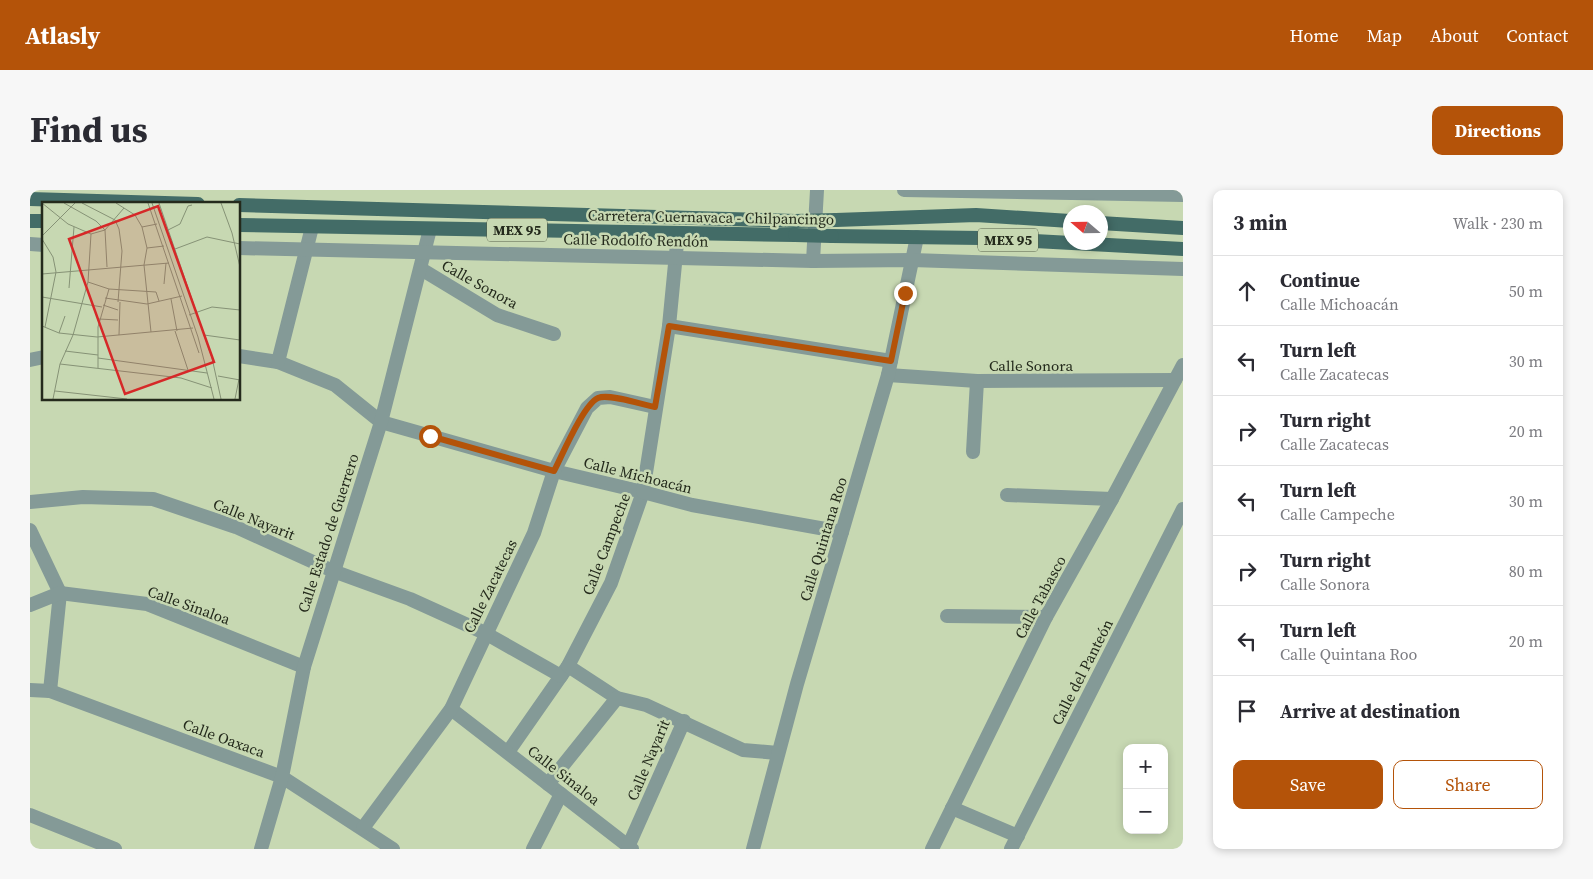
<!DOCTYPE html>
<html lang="en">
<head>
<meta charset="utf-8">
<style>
	body { margin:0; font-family:"Source Serif 4",serif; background:#f7f7f7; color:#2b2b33 }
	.controls { position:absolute; right:15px; bottom:15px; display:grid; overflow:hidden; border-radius:10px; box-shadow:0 2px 8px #0003 }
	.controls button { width:45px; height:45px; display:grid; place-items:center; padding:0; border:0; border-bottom:1px solid #e1e1e2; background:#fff; color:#2b2b33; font:25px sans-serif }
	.compass { position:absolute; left:1033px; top:15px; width:45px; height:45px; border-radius:50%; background:#fff; box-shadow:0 2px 8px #0003; rotate:290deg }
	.stop { position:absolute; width:15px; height:15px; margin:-11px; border:4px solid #b45309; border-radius:50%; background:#fff }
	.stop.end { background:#b45309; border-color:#fff; box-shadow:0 1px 5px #0008 }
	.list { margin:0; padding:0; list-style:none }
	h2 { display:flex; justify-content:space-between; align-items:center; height:65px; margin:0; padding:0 20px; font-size:21px }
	h2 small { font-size:16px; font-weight:400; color:#7c7c81 }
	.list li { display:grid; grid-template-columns:32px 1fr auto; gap:15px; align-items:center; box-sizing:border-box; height:70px; padding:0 20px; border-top:1px solid #e1e1e2 }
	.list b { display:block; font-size:19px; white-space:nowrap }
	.list p { margin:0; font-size:16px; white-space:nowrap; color:#7c7c81 }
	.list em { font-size:16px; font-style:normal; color:#7c7c81 }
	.actions { display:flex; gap:10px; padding:15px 20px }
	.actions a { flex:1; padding:11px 0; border:1px solid #b45309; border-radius:10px; text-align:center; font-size:18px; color:#b45309 }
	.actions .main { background:#b45309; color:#fff }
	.icon { flex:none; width:28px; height:28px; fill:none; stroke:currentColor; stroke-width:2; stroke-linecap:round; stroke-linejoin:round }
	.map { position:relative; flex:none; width:1153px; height:659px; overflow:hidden; border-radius:10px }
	header { display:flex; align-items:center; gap:30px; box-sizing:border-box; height:70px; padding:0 25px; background:#b45309; color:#fff }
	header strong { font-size:24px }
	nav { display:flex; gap:28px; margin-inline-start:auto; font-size:18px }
	.intro { display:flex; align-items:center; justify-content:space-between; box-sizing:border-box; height:120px; padding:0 30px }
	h1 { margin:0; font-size:35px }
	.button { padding:12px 22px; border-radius:10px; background:#b45309; color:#fff; font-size:18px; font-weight:700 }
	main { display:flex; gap:30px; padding:0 30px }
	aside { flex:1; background:#fff; border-radius:10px; box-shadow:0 2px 8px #0003 }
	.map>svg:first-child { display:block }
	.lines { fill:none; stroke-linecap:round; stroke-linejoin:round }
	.minor { stroke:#849a97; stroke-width:14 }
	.tertiary { stroke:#849a97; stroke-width:14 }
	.primary { stroke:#436c67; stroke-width:14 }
	.primary-bridge { stroke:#436c67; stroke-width:14 }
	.route { stroke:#b45309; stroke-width:6 }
	.labels { text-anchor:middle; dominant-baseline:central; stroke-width:5; stroke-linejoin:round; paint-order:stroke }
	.shield { fill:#c7d8b2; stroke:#555e49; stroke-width:1 }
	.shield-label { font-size:14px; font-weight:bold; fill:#242a1c }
	.street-label { font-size:15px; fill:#242a1c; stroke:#c7d8b2 }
	.inset-road { fill:none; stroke:#869276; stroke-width:1 }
	.view { fill:#d62828; fill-opacity:0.15; stroke:#d62828; stroke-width:2.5 }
	.inset-edge { fill:none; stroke:#242a1c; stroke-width:2.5 }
</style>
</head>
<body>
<header>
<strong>Atlasly</strong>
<nav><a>Home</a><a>Map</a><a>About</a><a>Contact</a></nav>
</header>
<div class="intro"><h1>Find us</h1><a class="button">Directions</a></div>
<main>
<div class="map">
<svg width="1153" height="659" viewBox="0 0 1153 659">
	<rect width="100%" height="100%" fill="#c7d8b2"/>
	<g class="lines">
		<g class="minor">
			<polyline points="391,79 467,125 524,144"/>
			<polyline points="639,136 861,171"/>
			<polyline points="209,166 248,172 305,195 351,232 524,281 613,302 581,393 538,476 478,562"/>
			<polyline points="0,170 14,167"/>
			<polyline points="248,172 282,37"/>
			<polyline points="858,185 947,191 1145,190"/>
			<polyline points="943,262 947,191"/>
			<polyline points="977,305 1082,309"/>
			<polyline points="0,312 53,307 123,309 206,337 303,381 380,409 455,443 531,486"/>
			<polyline points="0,340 30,403 20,501"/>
			<polyline points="0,415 30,403 117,414 274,477"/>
			<polyline points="917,426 1016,427"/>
			<polyline points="538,476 587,508 616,515 713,560 748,563"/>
			<polyline points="0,500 20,501 252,587 363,659"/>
			<polyline points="421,519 602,659"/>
			<polyline points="518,594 587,508"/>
			<polyline points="922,618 988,646"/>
			<polyline points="0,625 85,659"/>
			<polyline points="333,638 421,519 504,343 524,281 557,218 568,208 580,207 625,217"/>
			<polyline points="598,657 654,531"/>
			<polyline points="231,659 252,587 274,477 351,232 400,39"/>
			<polyline points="503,659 531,604"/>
			<polyline points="723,659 767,494 812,342"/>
			<polyline points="902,659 1016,427 1082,309 1153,175"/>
			<polyline points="981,659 1153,319"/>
		</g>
		<g class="tertiary">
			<polyline points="874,0 1153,5"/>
			<polyline points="648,43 639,136 613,302 662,315 812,342 858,185 887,47"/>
			<polyline points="0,54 14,55"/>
			<polyline points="209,58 783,71 882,70 1153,79"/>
			<polyline points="783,71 787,0"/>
		</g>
		<g class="primary">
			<polyline points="0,9 168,14"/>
			<polyline points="209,15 765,31"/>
			<polyline points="806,30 946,25 1040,31"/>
			<polyline points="0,31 14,31"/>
			<polyline points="1070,33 1153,38"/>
			<polyline points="209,35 765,45"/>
			<polyline points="802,46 951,48 1153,59"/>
		</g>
		<g class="primary-bridge">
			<polyline points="765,31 806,30"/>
			<polyline points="765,45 802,46"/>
		</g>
	</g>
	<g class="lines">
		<path class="route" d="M400 246 524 281C532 266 553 215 568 208 579 203 613 215 625 217L639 136 861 171 875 103"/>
	</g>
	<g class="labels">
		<g class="shield">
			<rect x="457" y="28.5" width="60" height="23" rx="4"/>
			<rect x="948" y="38.5" width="60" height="23" rx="4"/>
		</g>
		<g class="shield-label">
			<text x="487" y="40">MEX 95</text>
			<text x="978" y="50">MEX 95</text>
		</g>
		<g class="street-label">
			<text transform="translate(681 27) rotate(1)">Carretera Cuernavaca - Chilpancingo</text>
			<text transform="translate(606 50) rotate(1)">Calle Rodolfo Rendón</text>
			<text transform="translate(450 94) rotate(29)">Calle Sonora</text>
			<text x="1001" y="175">Calle Sonora</text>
			<text transform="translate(608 285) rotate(14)">Calle Michoacán</text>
			<text transform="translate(224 329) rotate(22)">Calle Nayarit</text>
			<text transform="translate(298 343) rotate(-72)">Calle Estado de Guerrero</text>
			<text transform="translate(793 349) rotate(-73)">Calle Quintana Roo</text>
			<text transform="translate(576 354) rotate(-69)">Calle Campeche</text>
			<text transform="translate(460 396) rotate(-64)">Calle Zacatecas</text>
			<text transform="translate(1010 407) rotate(-62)">Calle Tabasco</text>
			<text transform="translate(159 415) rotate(20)">Calle Sinaloa</text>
			<text transform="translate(1052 482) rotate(-63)">Calle del Panteón</text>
			<text transform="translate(194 548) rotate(20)">Calle Oaxaca</text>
			<text transform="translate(618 570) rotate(-67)">Calle Nayarit</text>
			<text transform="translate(534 585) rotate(38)">Calle Sinaloa</text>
		</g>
	</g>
	<g transform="translate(12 12)">
		<rect width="198" height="198" fill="#c7d8b2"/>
		<path class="inset-road" d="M0 1 26 22 49 32 46 80 31 133 18 162 11 197M22 1 54 19 63 28 65 65M40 1 73 18 77 27 80 49 76 100M74 1 93 13 100 25 105 46 102 63 109 130M106 1 157 151M110 1 156 135 172 197M117 1 170 156 179 197M179 1 190 31 198 65M100 25 115 22M126 28 138 22 146 4 150 3M49 32 63 28 82 6M0 34 33 1M0 37 11 55 14 70 3 125M105 46 122 44M133 47 165 35 198 42M0 72 127 61M46 80 67 87 114 90 117 99M122 82 124 61M27 86 32 25M0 95 60 105M63 96 105 102 140 94M129 97 135 129M61 103 76 108M147 113 170 105 198 108M57 117 76 118M0 124 17 131 55 135 151 126M133 129 146 168M17 131 23 114M77 133 78 100M162 133 198 138M23 149 56 153M56 156 165 171M18 162 139 176 170 186M56 166V125L67 87M176 174 198 178M13 189 85 197M193 197 197 177"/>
		<path class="view" d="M116 4 172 160 83 192 27 37Z"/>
		<rect width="198" height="198" class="inset-edge"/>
	</g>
</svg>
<div class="controls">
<button>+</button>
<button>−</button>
</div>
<svg class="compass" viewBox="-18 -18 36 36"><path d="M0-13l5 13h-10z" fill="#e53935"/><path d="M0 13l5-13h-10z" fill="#7c7c81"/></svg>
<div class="stop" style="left:400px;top:246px"></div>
<div class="stop end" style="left:875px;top:103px"></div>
</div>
<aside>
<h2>3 min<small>Walk · 230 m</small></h2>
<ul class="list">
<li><svg class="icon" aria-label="ahead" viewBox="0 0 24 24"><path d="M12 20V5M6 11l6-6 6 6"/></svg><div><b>Continue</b><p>Calle Michoacán</p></div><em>50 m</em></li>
<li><svg class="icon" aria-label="left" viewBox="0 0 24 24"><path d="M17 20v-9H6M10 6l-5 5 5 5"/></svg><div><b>Turn left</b><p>Calle Zacatecas</p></div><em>30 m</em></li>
<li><svg class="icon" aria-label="right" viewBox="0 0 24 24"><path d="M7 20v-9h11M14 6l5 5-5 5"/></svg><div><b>Turn right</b><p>Calle Zacatecas</p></div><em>20 m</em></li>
<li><svg class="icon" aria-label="left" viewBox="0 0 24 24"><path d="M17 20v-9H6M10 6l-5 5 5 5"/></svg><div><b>Turn left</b><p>Calle Campeche</p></div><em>30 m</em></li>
<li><svg class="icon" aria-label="right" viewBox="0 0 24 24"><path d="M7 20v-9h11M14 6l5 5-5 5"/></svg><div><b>Turn right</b><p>Calle Sonora</p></div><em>80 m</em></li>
<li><svg class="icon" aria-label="left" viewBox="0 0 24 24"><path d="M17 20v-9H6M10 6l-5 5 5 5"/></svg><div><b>Turn left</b><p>Calle Quintana Roo</p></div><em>20 m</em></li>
<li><svg class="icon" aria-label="arrive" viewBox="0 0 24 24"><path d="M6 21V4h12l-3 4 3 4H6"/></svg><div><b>Arrive at destination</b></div></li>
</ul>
<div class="actions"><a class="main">Save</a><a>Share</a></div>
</aside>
</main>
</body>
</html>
